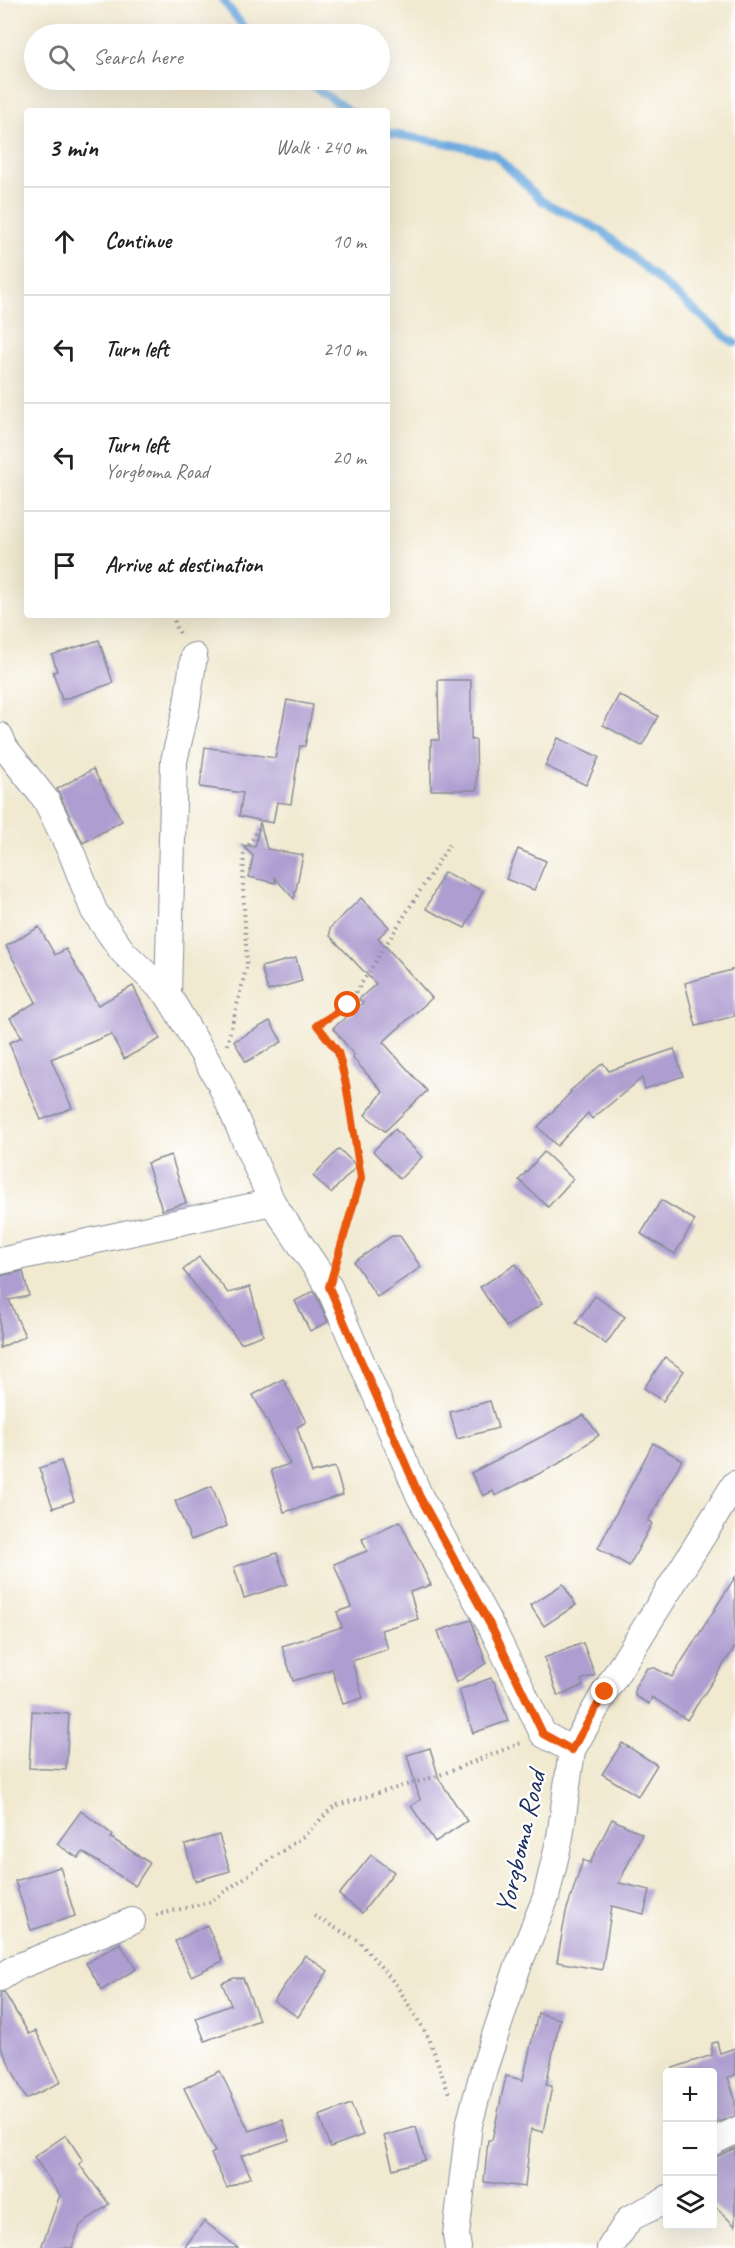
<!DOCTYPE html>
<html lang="en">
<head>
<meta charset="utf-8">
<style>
	body { margin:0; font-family:Caveat,sans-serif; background:#f2f2f2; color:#202124 }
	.controls { position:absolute; right:18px; bottom:18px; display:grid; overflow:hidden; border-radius:6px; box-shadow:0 6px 24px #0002 }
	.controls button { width:54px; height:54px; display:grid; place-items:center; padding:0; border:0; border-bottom:2px solid #e0e0e0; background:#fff; color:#202124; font:30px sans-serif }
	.stop { position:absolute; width:18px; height:18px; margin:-14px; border:4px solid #ea580c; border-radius:50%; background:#fff }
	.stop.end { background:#ea580c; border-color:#fff; box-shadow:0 2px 6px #0008 }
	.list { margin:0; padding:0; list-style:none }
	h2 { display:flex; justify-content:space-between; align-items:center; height:78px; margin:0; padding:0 24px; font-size:26px }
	h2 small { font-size:20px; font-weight:400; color:#757577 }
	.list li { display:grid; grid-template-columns:39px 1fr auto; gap:18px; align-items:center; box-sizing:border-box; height:108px; padding:0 24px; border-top:2px solid #e0e0e0 }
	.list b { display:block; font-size:22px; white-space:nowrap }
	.list p { margin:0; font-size:20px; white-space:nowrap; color:#757577 }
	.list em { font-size:20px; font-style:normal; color:#757577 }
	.icon { flex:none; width:33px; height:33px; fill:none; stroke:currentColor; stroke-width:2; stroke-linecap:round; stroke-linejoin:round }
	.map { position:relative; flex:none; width:735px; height:2248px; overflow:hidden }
	.search { position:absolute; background:#fff; box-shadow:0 6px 24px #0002; left:24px; top:24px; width:366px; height:66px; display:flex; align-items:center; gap:15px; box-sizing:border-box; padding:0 21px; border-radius:33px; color:#757577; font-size:22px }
	.panel { position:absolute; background:#fff; box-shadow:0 6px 24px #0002; left:24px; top:108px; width:366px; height:510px; border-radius:6px }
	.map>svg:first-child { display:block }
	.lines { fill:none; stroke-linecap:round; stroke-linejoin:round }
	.stream { stroke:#6daadf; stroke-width:8 }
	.building { fill:#ad9dd0 }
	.minor-casing { stroke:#868c97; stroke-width:28 }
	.path { stroke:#868c97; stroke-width:4; stroke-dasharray:1.5 4.5; stroke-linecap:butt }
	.minor { stroke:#fff; stroke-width:26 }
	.route { stroke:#ea580c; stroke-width:8 }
	.labels { text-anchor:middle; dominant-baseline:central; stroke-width:4.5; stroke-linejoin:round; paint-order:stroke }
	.street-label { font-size:28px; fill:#1b2f5e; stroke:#fff }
</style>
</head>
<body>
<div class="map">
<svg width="735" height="2248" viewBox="0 0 735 2248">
	<rect width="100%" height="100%" fill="#fff"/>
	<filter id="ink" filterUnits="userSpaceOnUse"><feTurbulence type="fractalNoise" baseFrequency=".0167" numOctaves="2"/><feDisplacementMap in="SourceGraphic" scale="12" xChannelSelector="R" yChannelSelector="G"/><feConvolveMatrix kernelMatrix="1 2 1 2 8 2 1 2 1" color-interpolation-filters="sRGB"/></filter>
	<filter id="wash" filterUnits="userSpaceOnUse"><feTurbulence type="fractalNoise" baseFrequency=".008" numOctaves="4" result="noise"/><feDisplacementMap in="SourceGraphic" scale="24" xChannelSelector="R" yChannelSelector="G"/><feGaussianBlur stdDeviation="1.35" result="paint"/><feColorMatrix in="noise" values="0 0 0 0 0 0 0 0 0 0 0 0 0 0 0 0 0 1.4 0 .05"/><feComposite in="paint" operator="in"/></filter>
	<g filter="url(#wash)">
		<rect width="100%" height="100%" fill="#f1e9d0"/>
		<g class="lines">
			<g class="stream">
				<polyline points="223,0 249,34"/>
				<polyline points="304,80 350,111"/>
				<polyline points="387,133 456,145 494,154 542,201 602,231 727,338 735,343"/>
			</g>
		</g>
		<g id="blocks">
			<g class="building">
				<polygon points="99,640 113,683 62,700 53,672 57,671 52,655"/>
				<polygon points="438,680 471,680 471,740 476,740 477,790 431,790 431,740 439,740"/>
				<polygon points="619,695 658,716 642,746 603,725"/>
				<polygon points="287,700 313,705 305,746 300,746 291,804 277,802 273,823 239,816 243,793 200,787 205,747 275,758"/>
				<polygon points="558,738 599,757 586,785 545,766"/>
				<polygon points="93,769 122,821 83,843 57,789"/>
				<polygon points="260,822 267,849 303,855 294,899 275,878 276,883 249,877 253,856 242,845 255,847"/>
				<polygon points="518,849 546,861 534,890 506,879"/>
				<polygon points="444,872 483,891 465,928 426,909"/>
				<polygon points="361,898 389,927 378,938 432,998 383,1042 427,1091 385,1131 365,1115 383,1092 352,1057 354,1055 333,1028 363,1003 359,999 376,984 330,936 330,928"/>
				<polygon points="39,927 55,955 66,949 98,1005 133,986 160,1039 124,1059 111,1034 51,1059 72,1108 41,1120 9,1043 22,1037 10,1018 36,1002 6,946"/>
				<polygon points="296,958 302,981 268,991 261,967"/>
				<polygon points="735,969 735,1016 696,1026 685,983"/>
				<polygon points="270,1021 282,1042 246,1062 234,1041"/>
				<polygon points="674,1049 683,1076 645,1089 642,1078 592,1119 588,1113 557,1146 538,1127 571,1092 570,1091 603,1063 609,1071"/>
				<polygon points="395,1129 422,1157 400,1179 373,1151"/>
				<polygon points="339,1149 357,1166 331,1193 313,1176"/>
				<polygon points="544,1152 573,1179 548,1207 519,1180"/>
				<polygon points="171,1155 186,1203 162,1210 147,1163"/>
				<polygon points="661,1200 695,1220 675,1254 641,1234"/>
				<polygon points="392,1236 400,1236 421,1267 377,1297 354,1262"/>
				<polygon points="199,1257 228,1293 250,1287 263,1335 241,1343 183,1270"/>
				<polygon points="516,1264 542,1304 506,1327 480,1287"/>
				<polygon points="23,1271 29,1296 9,1300 25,1336 0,1348 0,1276"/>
				<polygon points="314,1291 328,1322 310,1331 295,1301"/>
				<polygon points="595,1296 625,1317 606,1344 576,1323"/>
				<polygon points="665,1357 684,1371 663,1401 644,1388"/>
				<polygon points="283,1379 306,1422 297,1427 312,1473 335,1467 343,1495 284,1512 271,1470 290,1464 253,1395"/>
				<polygon points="490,1401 498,1428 457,1439 450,1412"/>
				<polygon points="584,1415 599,1435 558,1464 495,1496 493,1491 483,1496 471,1473"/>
				<polygon points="653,1443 682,1460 648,1521 652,1523 629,1566 598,1548"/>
				<polygon points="61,1461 74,1501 53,1508 39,1468"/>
				<polygon points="212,1486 227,1526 191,1540 175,1501"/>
				<polygon points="400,1521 431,1585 410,1592 418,1619 381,1630 388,1649 352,1661 363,1698 343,1704 332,1669 293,1681 282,1646 342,1627 337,1612 351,1607 334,1564 367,1551 362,1539"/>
				<polygon points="277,1553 287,1584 244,1598 234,1567"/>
				<polygon points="735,1577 735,1647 687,1720 652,1697 649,1704 635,1696 635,1687 647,1668 655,1668 672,1677"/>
				<polygon points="563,1584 576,1605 544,1626 530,1605"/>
				<polygon points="471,1620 486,1663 456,1683 438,1631"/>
				<polygon points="583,1643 595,1675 581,1680 583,1686 558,1696 544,1658"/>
				<polygon points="491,1678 492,1681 494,1681 508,1721 473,1733 459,1690"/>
				<polygon points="32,1711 69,1714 66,1770 29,1768"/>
				<polygon points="622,1743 657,1765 638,1796 602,1774"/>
				<polygon points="430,1748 439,1779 467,1821 435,1842 411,1806 420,1800 407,1755"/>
				<polygon points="81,1811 113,1835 111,1838 150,1863 135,1886 83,1852 78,1858 57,1844"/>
				<polygon points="612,1819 642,1834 619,1883 650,1890 644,1914 612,1906 602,1970 557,1962 566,1912 583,1860 590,1863"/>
				<polygon points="219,1835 230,1871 195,1881 185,1845"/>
				<polygon points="371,1855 394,1872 362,1913 339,1895"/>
				<polygon points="60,1867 75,1916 31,1930 15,1881"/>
				<polygon points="207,1925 223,1961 191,1976 175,1941"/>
				<polygon points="120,1943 136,1969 102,1990 86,1963"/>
				<polygon points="305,1955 328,1971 298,2017 274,2001"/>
				<polygon points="234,1978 243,1978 259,2020 205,2041 196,2018 231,2005 222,1983"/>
				<polygon points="4,1992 29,2034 36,2031 61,2082 26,2099 0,2045 0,1993"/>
				<polygon points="538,2013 560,2019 546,2085 552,2086 543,2132 531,2129 525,2187 484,2182 488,2140 492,2140 506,2076 523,2080"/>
				<polygon points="717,2042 720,2053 735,2048 735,2075 728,2077 735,2099 735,2116 712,2124 712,2073 673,2073 673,2068 712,2055 712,2043"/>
				<polygon points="220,2071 249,2131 283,2120 289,2140 241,2156 251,2177 227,2188 211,2154 215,2152 184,2088"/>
				<polygon points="351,2104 363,2135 330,2147 319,2116"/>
				<polygon points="416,2127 425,2160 393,2169 384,2136"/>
				<polygon points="66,2135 83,2161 79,2164 109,2204 80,2226 72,2248 41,2248 60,2195 34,2157"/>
				<polygon points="735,2148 735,2226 712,2203 712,2159"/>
				<polygon points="204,2221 238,2248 184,2248"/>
			</g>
		</g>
	</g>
	<g filter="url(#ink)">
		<use href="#blocks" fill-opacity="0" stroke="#868c97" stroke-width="1.5"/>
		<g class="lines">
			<defs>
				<g id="minor">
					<polyline points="0,736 5,748 46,800 72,854 94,911 123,952 168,995 219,1081 272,1202 329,1287 420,1497 494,1632 543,1734 572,1750"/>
					<polyline points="168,995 174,761 186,710 194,656"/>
					<polyline points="0,1261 272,1202"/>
					<polyline points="0,1978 17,1967 132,1921"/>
					<polyline points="712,2142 735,2131"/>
					<polyline points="458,2248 456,2235 469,2125 484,2069 517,1969 546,1897 560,1837 572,1750 605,1692 735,1484"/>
					<polyline points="610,2248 630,2218 665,2201 668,2198"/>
				</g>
			</defs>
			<use href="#minor" class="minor-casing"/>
			<g class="path">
				<polyline points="173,615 176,627 181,635"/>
				<polyline points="227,1045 247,965 243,887 244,853 259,828"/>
				<polyline points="338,1255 361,1178 346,1084 338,1052 317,1025 348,1005 449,845"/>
				<polyline points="156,1915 210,1902 305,1835 334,1806 437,1776 521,1743"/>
				<polyline points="314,1916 359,1941 397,1986 429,2038 450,2097"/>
			</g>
			<use href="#minor" class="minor"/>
		</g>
	</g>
	<g class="lines" filter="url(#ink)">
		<polyline class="route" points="348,1005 317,1025 338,1052 346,1084 361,1178 329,1287 420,1497 494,1632 543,1734 572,1750 605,1692"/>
	</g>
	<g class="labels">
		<g class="street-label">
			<text transform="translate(520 1842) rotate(-77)">Yorgboma Road</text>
		</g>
	</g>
</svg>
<div class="controls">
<button>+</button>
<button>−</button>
<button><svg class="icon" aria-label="layers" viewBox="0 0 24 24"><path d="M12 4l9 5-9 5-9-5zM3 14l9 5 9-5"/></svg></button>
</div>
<div class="stop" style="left:348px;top:1005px"></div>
<div class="stop end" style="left:605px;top:1692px"></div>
<div class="search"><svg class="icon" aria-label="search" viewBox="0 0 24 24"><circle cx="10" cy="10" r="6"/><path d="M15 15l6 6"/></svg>Search here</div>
<section class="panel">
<h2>3 min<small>Walk · 240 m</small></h2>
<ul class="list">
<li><svg class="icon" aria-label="ahead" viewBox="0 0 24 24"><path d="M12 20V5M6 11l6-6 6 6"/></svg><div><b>Continue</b></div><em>10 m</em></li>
<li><svg class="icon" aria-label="left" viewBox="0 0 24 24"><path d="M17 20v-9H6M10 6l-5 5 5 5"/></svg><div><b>Turn left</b></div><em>210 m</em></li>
<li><svg class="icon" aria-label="left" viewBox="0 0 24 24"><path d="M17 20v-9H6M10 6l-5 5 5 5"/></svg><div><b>Turn left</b><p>Yorgboma Road</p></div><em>20 m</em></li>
<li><svg class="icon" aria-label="arrive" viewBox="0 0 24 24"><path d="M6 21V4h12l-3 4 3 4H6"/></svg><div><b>Arrive at destination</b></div></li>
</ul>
</section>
</div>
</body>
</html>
